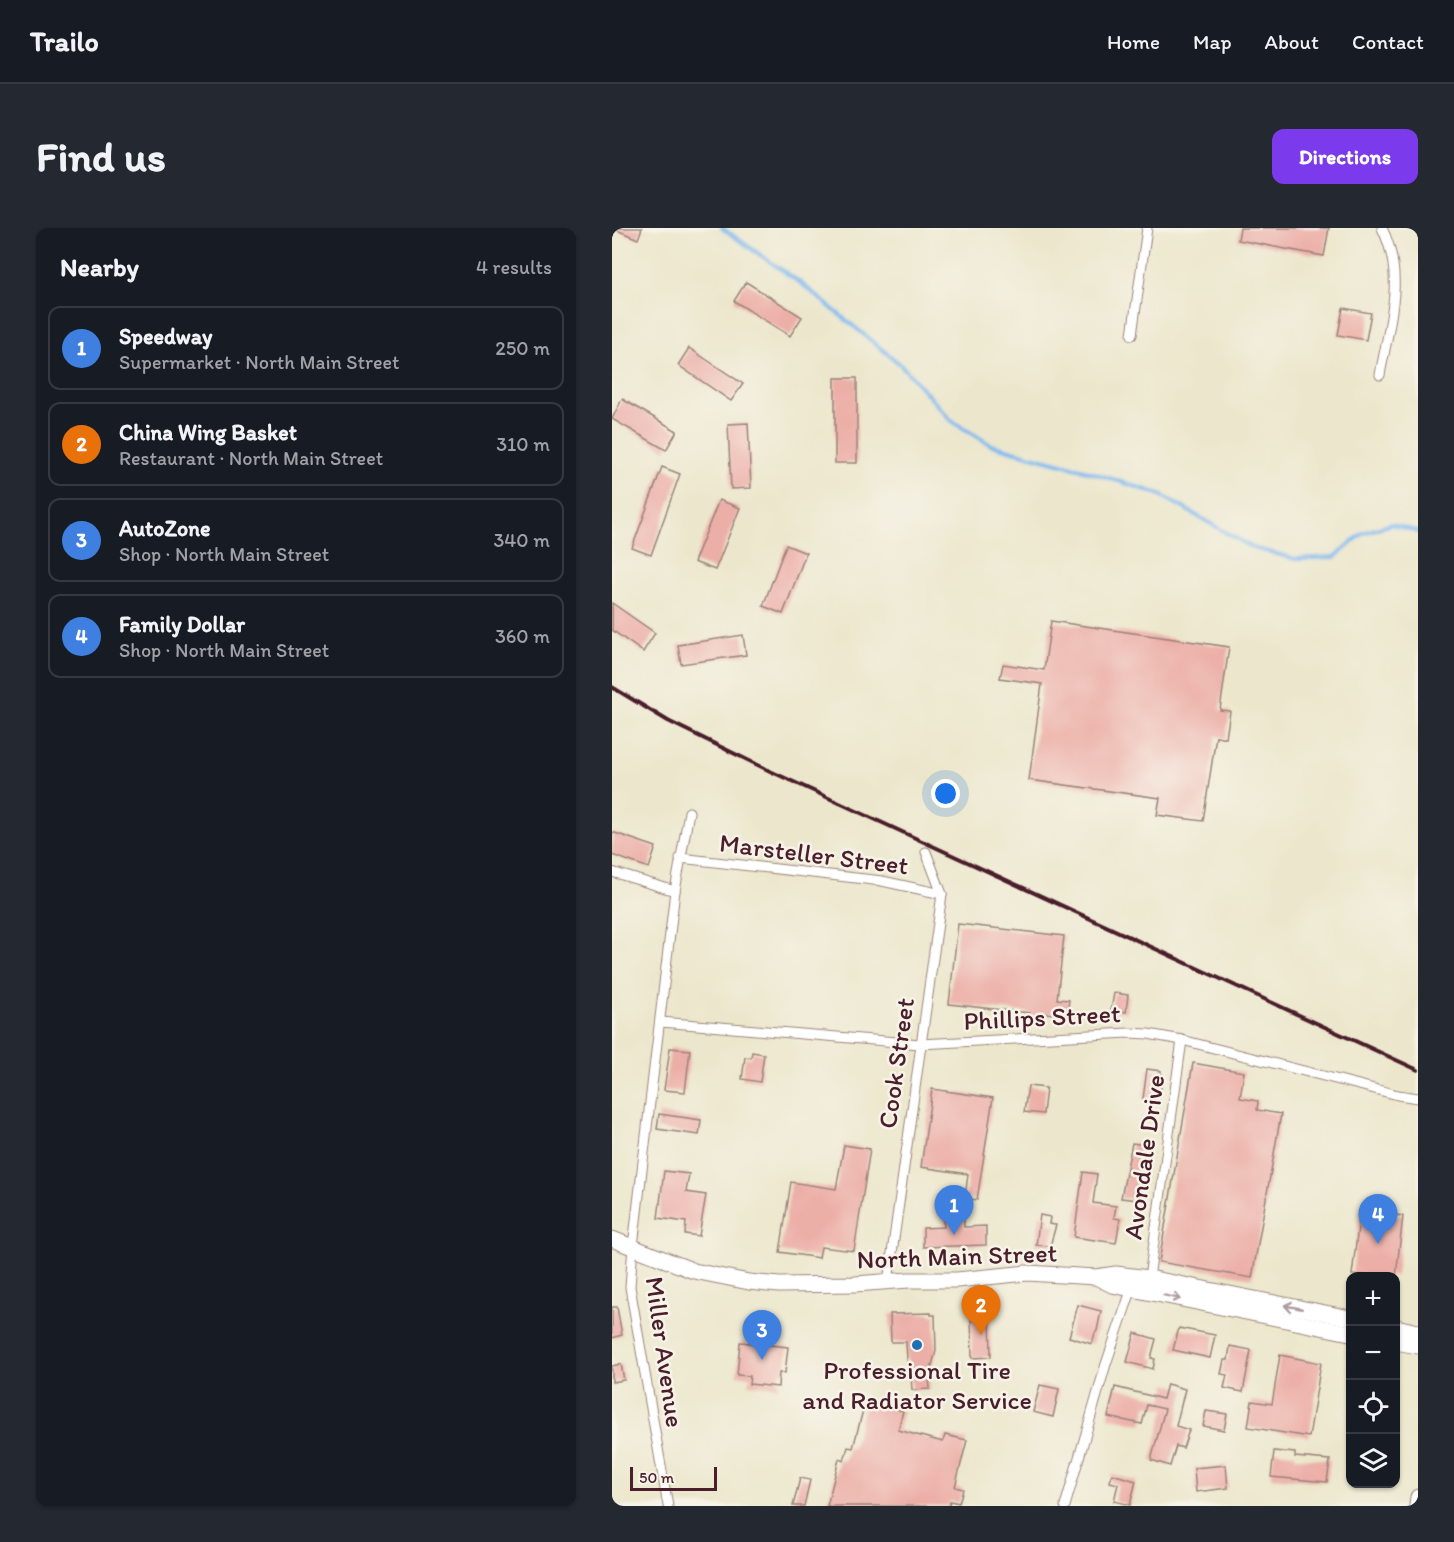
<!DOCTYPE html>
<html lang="en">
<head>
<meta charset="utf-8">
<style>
	body { margin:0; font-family:Itim,sans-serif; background:#242831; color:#f1f3f6 }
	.controls { position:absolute; right:18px; bottom:18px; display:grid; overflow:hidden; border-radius:12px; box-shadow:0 2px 4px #0004 }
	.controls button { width:54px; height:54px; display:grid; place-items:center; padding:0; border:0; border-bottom:2px solid #363941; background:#171b24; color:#f1f3f6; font:30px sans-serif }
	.scale { position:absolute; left:18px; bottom:15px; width:87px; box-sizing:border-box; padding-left:6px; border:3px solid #4a1f2b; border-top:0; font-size:16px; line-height:21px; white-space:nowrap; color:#4a1f2b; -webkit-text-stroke:4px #f7f3e8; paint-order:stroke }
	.you { position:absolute; left:334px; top:566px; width:21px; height:21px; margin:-15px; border:4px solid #fff; border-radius:50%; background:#1a73e8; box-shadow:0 0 0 9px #1a73e833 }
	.badge { display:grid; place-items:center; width:39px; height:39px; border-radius:50%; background:#7c3aed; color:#fff; font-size:20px; font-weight:700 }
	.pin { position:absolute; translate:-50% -50px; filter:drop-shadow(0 2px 3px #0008) }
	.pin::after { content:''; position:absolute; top:32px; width:21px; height:18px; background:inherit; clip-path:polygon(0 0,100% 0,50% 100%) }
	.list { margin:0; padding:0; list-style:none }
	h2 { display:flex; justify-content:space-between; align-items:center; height:78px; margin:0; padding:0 24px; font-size:26px }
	h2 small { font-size:20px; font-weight:400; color:#9ea1a6 }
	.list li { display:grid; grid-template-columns:39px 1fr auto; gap:18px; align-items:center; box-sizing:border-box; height:84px; margin:0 12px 12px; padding:0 12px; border:2px solid #363941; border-radius:12px }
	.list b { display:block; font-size:22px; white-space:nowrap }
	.list p { margin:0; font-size:20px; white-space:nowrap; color:#9ea1a6 }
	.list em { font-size:20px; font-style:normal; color:#9ea1a6 }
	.icon { flex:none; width:33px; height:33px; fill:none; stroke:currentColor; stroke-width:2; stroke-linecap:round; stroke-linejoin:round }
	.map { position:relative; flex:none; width:806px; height:1278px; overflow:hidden; border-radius:12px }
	header { display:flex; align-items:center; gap:36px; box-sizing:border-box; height:84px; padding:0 30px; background:#171b24; border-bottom:2px solid #363941 }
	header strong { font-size:28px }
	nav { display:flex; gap:33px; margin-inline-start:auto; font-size:21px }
	.intro { display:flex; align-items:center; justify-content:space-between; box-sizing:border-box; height:144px; padding:0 36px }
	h1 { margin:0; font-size:42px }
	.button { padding:15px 27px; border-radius:12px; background:#7c3aed; color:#fff; font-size:21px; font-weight:700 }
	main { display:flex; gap:36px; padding:0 36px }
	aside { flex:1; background:#171b24; border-radius:12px; box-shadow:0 2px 4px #0004 }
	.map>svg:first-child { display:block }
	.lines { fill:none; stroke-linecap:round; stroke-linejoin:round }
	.stream { stroke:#7db8ef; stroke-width:4 }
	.building { fill:#ecafa7 }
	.street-casing { stroke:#9b837c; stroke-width:11 }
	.primary-casing { stroke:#9b837c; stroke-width:17 }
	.street { stroke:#fff; stroke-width:9 }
	.primary { stroke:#fff; stroke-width:15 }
	.rail { stroke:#4a1f2b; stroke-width:4 }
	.oneway { stroke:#ae9aa0 }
	.poi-dot { fill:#1f6fb2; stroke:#f7f3e8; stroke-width:2 }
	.labels { text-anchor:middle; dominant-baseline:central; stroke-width:5; stroke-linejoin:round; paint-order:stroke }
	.street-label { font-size:26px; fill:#4a1f2b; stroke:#f7f3e8 }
	.poi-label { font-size:26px; fill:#4a1f2b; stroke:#f7f3e8 }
</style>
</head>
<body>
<header>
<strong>Trailo</strong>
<nav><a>Home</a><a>Map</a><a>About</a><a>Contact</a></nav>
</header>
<div class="intro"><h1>Find us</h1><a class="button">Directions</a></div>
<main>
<aside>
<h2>Nearby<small>4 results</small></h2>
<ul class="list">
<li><span class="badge" style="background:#3f7fe0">1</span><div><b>Speedway</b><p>Supermarket · North Main Street</p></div><em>250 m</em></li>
<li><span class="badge" style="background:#e8710a">2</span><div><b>China Wing Basket</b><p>Restaurant · North Main Street</p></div><em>310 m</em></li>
<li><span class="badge" style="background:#3f7fe0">3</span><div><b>AutoZone</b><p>Shop · North Main Street</p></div><em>340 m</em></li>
<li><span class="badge" style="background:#3f7fe0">4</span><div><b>Family Dollar</b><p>Shop · North Main Street</p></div><em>360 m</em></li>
</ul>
</aside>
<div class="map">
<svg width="806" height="1278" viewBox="0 0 806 1278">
	<rect width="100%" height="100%" fill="#f7f3e8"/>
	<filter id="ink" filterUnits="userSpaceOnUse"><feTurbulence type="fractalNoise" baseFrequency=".0167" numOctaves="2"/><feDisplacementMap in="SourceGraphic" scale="12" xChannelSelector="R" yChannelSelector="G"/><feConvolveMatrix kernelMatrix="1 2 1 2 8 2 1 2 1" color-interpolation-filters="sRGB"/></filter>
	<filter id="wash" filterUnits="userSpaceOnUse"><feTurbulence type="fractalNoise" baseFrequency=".008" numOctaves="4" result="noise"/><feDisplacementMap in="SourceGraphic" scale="24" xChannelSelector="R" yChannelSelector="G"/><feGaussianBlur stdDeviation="1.35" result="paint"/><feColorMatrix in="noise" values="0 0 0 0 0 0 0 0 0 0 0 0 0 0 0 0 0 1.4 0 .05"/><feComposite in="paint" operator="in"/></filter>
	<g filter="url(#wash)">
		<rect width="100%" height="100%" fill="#ece7cc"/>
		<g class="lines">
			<polyline class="stream" points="110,0 190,56 288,136 340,193 379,217 472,242 547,266 641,320 684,331 723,329 751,305 780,296 806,304"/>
		</g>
		<g id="blocks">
			<g class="building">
				<polygon points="0,0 30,0 26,11"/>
				<polygon points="628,0 717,0 712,28 626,12"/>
				<polygon points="134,54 190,89 178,108 122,73"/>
				<polygon points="731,80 759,85 754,112 726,107"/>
				<polygon points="77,120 131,156 119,173 66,137"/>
				<rect x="223" y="150" width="22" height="85"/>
				<polygon points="10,171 65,203 54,222 0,191"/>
				<polygon points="136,195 139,260 119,261 116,196"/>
				<polygon points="50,239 68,246 39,327 20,320"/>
				<polygon points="107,272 128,280 103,342 82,334"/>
				<polygon points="174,317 194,325 171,386 151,378"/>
				<polygon points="0,375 43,405 31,424 0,402"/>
				<polygon points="439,393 617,419 608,482 618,483 614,510 604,508 591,593 545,587 548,570 417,552 430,456 388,450 391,436 432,442"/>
				<polygon points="131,407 134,427 69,436 66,417"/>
				<polygon points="0,604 44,619 37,640 0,627"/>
				<polygon points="346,696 452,708 445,771 457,772 455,787 432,785 431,795 417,794 418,785 337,776"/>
				<polygon points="502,765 516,767 514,784 499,782"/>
				<polygon points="58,820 78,822 73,864 52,862"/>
				<polygon points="140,824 152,826 148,854 130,851 133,829 139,830"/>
				<polygon points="581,835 632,844 628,870 646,873 645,882 669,886 640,1050 547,1034"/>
				<polygon points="535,841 549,843 549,847 551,847 547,870 545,870 544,873 531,871"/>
				<polygon points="416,858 434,860 431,886 412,884"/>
				<polygon points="320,861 381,870 365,972 353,970 356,946 309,939"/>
				<polygon points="47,886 89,892 87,907 45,901"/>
				<polygon points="520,915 533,917 526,972 509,970"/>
				<polygon points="232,917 258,921 242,1023 209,1019 207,1030 168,1024 179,954 224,961"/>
				<polygon points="52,943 77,946 74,964 94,967 87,1008 73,1006 74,994 46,990"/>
				<polygon points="471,944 485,946 481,975 504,978 502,990 508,991 504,1015 462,1009"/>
				<polygon points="748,983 791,988 784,1048 740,1047"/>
				<polygon points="428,987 438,989 437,996 444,997 438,1018 424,1017"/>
				<polygon points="352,990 352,999 374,998 374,1017 311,1019 311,1000 332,999 331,991"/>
				<polygon points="466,1077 489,1083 485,1103 483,1105 480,1116 457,1109"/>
				<polygon points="0,1079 5,1079 10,1107 0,1110"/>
				<polygon points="319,1085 319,1087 323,1087 324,1123 317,1148 318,1161 300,1162 299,1148 296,1149 294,1114 279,1114 278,1086"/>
				<polygon points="378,1087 379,1129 360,1130 359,1088"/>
				<polygon points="567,1100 603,1107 598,1130 561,1122"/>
				<polygon points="523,1105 544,1111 539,1130 543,1131 541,1141 515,1134"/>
				<polygon points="128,1114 176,1119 173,1145 167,1145 166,1159 137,1156 138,1148 125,1147"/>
				<polygon points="618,1118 639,1122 631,1164 612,1160 615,1147 609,1146 612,1132 616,1132"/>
				<polygon points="668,1127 709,1135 697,1209 636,1199 640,1173 660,1176"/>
				<polygon points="9,1136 12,1152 0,1154 0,1138"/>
				<polygon points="555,1156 573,1161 564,1198 577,1202 571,1220 564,1218 558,1238 539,1232 553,1181 535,1177 530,1196 496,1189 503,1159 551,1171"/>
				<polygon points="428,1157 447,1161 441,1189 421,1184"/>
				<polygon points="254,1171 291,1183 286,1202 331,1214 333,1207 355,1212 343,1259 351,1261 347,1275 338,1273 337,1278 215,1278 227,1231 232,1233 236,1219 241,1220"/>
				<polygon points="594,1183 615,1186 612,1202 591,1198"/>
				<polygon points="662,1223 683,1225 683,1229 718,1232 715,1254 659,1249"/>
				<polygon points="614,1237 616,1260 584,1264 582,1240"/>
				<polygon points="500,1246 524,1253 518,1277 502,1273 506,1256 498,1254"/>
				<polygon points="188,1250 198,1252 192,1278 181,1278"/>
			</g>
		</g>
	</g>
	<g filter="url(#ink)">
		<use href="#blocks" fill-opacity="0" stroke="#9b837c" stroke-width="1.5"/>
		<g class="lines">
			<defs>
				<g id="street">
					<polyline points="520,107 535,0"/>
					<path d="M768 147C777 96 794 49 770 0"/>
					<polyline points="68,630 270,653 330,666"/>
					<polyline points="0,644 63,663"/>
					<polyline points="49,794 308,816 517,805 536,806 570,812 786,867 806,870"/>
					<polyline points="537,1050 570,812"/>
					<polyline points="276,1054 330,666 314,624"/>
					<polyline points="56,1278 18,1059 21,1018 63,663 77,584"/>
					<polyline points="453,1278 494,1136 520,1060"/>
				</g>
				<g id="primary">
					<polyline points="0,1011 82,1043 137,1054 167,1057 243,1056 297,1052 345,1052 415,1045 484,1049 504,1046 537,1050 738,1090"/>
					<polyline points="484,1049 500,1057 738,1105"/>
					<polyline points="784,1099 806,1104"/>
					<polyline points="784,1114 806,1118"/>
					<polyline points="805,1278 806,1269"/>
				</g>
			</defs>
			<use href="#street" class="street-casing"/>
			<use href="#primary" class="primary-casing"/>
			<use href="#street" class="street"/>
			<use href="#primary" class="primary"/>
			<polyline class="rail" points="0,459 56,493 158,543 806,842"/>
		</g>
		<defs><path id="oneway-shaft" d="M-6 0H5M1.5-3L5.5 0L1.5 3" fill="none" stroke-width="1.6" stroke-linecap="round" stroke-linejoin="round" transform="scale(1.5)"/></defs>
		<g class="oneway">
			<use href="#oneway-shaft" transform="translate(560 1069) rotate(12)"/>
			<use href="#oneway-shaft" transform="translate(681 1079) rotate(-169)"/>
		</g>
	</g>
	<circle class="poi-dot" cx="305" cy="1117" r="6"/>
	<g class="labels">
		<g class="street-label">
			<text transform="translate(202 626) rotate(7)">Marsteller Street</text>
			<text transform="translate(430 789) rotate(-3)">Phillips Street</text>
			<text transform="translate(284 835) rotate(-82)">Cook Street</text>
			<text transform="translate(532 929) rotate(-82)">Avondale Drive</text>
			<text transform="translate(345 1028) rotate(-2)">North Main Street</text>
			<text transform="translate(53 1124) rotate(82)">Miller Avenue</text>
		</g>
		<g class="poi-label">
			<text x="305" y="1142">Professional Tire<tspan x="305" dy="30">and Radiator Service</tspan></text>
		</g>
	</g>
</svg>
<div class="controls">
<button>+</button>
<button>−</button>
<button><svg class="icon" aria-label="locate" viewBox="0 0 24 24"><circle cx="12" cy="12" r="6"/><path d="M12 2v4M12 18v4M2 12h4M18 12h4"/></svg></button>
<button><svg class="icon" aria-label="layers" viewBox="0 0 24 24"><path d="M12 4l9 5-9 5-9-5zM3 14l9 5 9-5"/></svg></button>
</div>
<div class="scale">50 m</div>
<div class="you"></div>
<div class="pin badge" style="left:342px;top:1007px;background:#3f7fe0">1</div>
<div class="pin badge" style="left:369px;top:1107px;background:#e8710a">2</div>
<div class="pin badge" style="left:150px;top:1132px;background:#3f7fe0">3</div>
<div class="pin badge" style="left:766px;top:1016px;background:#3f7fe0">4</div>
</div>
</main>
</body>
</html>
